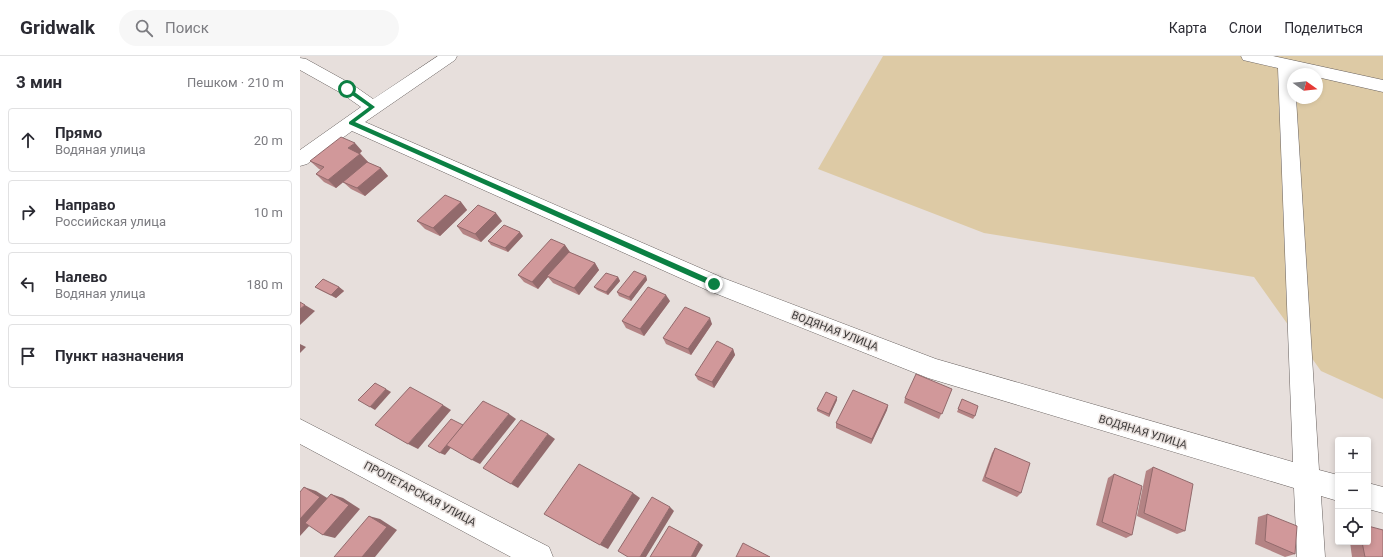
<!DOCTYPE html>
<html lang="ru">
<head>
<meta charset="utf-8">
<style>
	body { margin:0; font-family:Roboto,sans-serif; background:#f7f7f7; color:#2b2b33 }
	.controls { position:absolute; right:12px; bottom:12px; display:grid; overflow:hidden; border-radius:4px; box-shadow:0 2px 6px #0003 }
	.controls button { width:36px; height:36px; display:grid; place-items:center; padding:0; border:0; border-bottom:1px solid #e1e1e2; background:#fff; color:#2b2b33; font:20px sans-serif }
	.compass { position:absolute; left:987px; top:12px; width:36px; height:36px; border-radius:50%; background:#fff; box-shadow:0 2px 6px #0003; rotate:105deg }
	.stop { position:absolute; width:12px; height:12px; margin:-9px; border:3px solid #0b8043; border-radius:50%; background:#fff }
	.stop.end { background:#0b8043; border-color:#fff; box-shadow:0 1px 4px #0008 }
	.list { margin:0; padding:0; list-style:none }
	h2 { display:flex; justify-content:space-between; align-items:center; height:52px; margin:0; padding:0 16px; font-size:17px }
	h2 small { font-size:13px; font-weight:400; color:#7c7c81 }
	.list li { display:grid; grid-template-columns:26px 1fr auto; gap:12px; align-items:center; box-sizing:border-box; height:64px; margin:0 8px 8px; padding:0 8px; border:1px solid #e1e1e2; border-radius:4px }
	.list b { display:block; font-size:15px; white-space:nowrap }
	.list p { margin:0; font-size:13px; white-space:nowrap; color:#7c7c81 }
	.list em { font-size:13px; font-style:normal; color:#7c7c81 }
	.icon { flex:none; width:22px; height:22px; fill:none; stroke:currentColor; stroke-width:2; stroke-linecap:round; stroke-linejoin:round }
	.map { position:relative; flex:none; width:1083px; height:501px; overflow:hidden }
	header { display:flex; align-items:center; gap:24px; box-sizing:border-box; height:56px; padding:0 20px; background:#fff; border-bottom:1px solid #e1e1e2 }
	header strong { font-size:19px }
	nav { display:flex; gap:22px; margin-inline-start:auto; font-size:14px }
	.search { width:280px; height:36px; background:#f7f7f7; display:flex; align-items:center; gap:10px; box-sizing:border-box; padding:0 14px; border-radius:22px; color:#7c7c81; font-size:15px }
	main { display:flex }
	aside { flex:1; background:#fff }
	.map>svg:first-child { display:block }
	.green { fill:#ddcaa5; fill-rule:evenodd }
	.lines { fill:none; stroke-linecap:round; stroke-linejoin:round }
	.minor-casing { stroke:#68615f; stroke-width:1 }
	.minor { fill:#fff; fill-rule:evenodd }
	.wall { fill:#b48384 }
	.shaded-wall { fill:#926a6c }
	.building { fill:#d1989a; stroke:#926a6c }
	.route { fill:#0b8043 }
	.labels { text-anchor:middle; dominant-baseline:central; stroke-width:3; stroke-linejoin:round; paint-order:stroke }
	.street-label { font-size:11px; fill:#3f3c3b; stroke:#e7dfdc }
</style>
</head>
<body>
<header>
<strong>Gridwalk</strong>
<div class="search"><svg class="icon" aria-label="search" viewBox="0 0 24 24"><circle cx="10" cy="10" r="6"/><path d="M15 15l6 6"/></svg>Поиск</div>
<nav><a>Карта</a><a>Слои</a><a>Поделиться</a></nav>
</header>
<main>
<aside>
<h2>3 мин<small>Пешком · 210 m</small></h2>
<ul class="list">
<li><svg class="icon" aria-label="ahead" viewBox="0 0 24 24"><path d="M12 20V5M6 11l6-6 6 6"/></svg><div><b>Прямо</b><p>Водяная улица</p></div><em>20 m</em></li>
<li><svg class="icon" aria-label="right" viewBox="0 0 24 24"><path d="M7 20v-9h11M14 6l5 5-5 5"/></svg><div><b>Направо</b><p>Российская улица</p></div><em>10 m</em></li>
<li><svg class="icon" aria-label="left" viewBox="0 0 24 24"><path d="M17 20v-9H6M10 6l-5 5 5 5"/></svg><div><b>Налево</b><p>Водяная улица</p></div><em>180 m</em></li>
<li><svg class="icon" aria-label="arrive" viewBox="0 0 24 24"><path d="M6 21V4h12l-3 4 3 4H6"/></svg><div><b>Пункт назначения</b></div></li>
</ul>
</aside>
<div class="map">
<svg width="1083" height="501" viewBox="0 0 1083 501">
	<rect width="100%" height="100%" fill="#e7dfdc"/>
	<path class="green" d="M583 0H1083V343L1021 315 954 221 684 177 518 113ZM993 18H1017V42H993Z"/>
	<g class="lines">
		<defs>
			<g id="minor">
				<polygon points="138,0 157,0 155,4 65,66 423,222 636,303 993,406 978,12 943,4 941,0 973,0 1083,24 1083,36 1017,21 1017,18 1005,18 995,16 995,18 993,18 993,42 996,42 1019,414 1038,419 1038,445 1021,440 1025,501 997,501 994,432 628,322 407,234 52,75 7,108 0,110 0,94 61,51 41,37 0,14 0,2 6,3 53,29 73,43"/>
				<polygon points="0,363 249,491 253,501 211,501 0,388"/>
				<polygon points="1068,427 1083,431 1083,457 1068,453"/>
			</g>
		</defs>
		<use href="#minor" class="minor-casing"/>
		<use href="#minor" class="minor"/>
	</g>
	<g class="wall">
		<polygon points="62,95 60,97 68,106 67,106 81,112 88,120 65,140 51,133 43,126 36,132 24,126 16,118 21,114 19,113 10,105"/>
		<polygon points="161,146 167,154 140,180 125,173 117,165"/>
		<polygon points="202,165 181,186 163,178 157,170"/>
		<polygon points="223,180 208,196 191,189 188,185"/>
		<polygon points="265,189 269,196 295,207 299,214 279,239 253,227 248,221 238,233 224,226 218,219"/>
		<polygon points="346,220 347,224 331,245 319,240 317,236"/>
		<polygon points="318,221 320,225 308,239 297,234 294,231"/>
		<polygon points="15,231 39,231 44,235 36,242 20,234"/>
		<polygon points="370,245 344,280 326,272 322,265"/>
		<polygon points="412,268 391,299 366,288 363,282"/>
		<polygon points="433,293 435,299 414,332 398,324 395,319"/>
		<polygon points="652,333 639,363 604,347 605,342"/>
		<polygon points="537,344 529,361 517,355 517,353"/>
		<polygon points="661,346 675,360 673,363 657,356"/>
		<polygon points="588,349 587,354 571,388 536,372 536,367"/>
		<polygon points="695,392 721,437 717,441 682,425 692,397"/>
		<polygon points="853,411 885,475 877,478 837,460 846,415"/>
		<polygon points="814,418 832,479 826,482 796,469 808,422"/>
		<polygon points="967,458 995,498 985,501 955,488 958,461"/>
		<polygon points="1050,486 1068,486 1083,501 1052,501"/>
	</g>
	<g class="shaded-wall">
		<polygon points="55,87 62,95 56,101 48,92"/>
		<polygon points="60,98 68,106 36,132 28,124"/>
		<polygon points="81,112 88,120 65,140 57,132"/>
		<polygon points="161,146 167,154 140,180 133,172"/>
		<polygon points="196,157 202,165 181,186 175,178"/>
		<polygon points="220,176 223,180 208,196 205,192"/>
		<polygon points="265,189 270,196 247,220 248,221 238,233 232,226"/>
		<polygon points="295,207 299,214 279,239 274,232"/>
		<polygon points="346,220 347,224 331,245 329,241"/>
		<polygon points="318,221 320,225 308,239 306,236"/>
		<polygon points="39,231 44,235 36,242 31,239"/>
		<polygon points="366,239 370,245 344,280 340,273"/>
		<polygon points="5,249 15,255 0,269 0,253"/>
		<polygon points="410,262 412,268 391,299 388,293"/>
		<polygon points="0,288 6,291 0,297"/>
		<polygon points="433,293 435,299 414,332 412,326"/>
		<polygon points="86,333 91,336 75,354 70,351"/>
		<polygon points="537,341 537,344 529,361 529,358"/>
		<polygon points="143,349 151,354 118,393 108,388"/>
		<polygon points="588,349 587,354 571,388 572,383"/>
		<polygon points="209,358 216,363 180,408 172,404"/>
		<polygon points="163,369 167,372 145,399 140,397"/>
		<polygon points="248,378 255,383 218,432 211,428"/>
		<polygon points="4,431 16,435 32,445 0,480 0,463"/>
		<polygon points="333,437 340,442 308,493 300,489"/>
		<polygon points="31,438 43,442 60,453 35,482 23,479"/>
		<polygon points="370,451 374,455 346,501 340,501"/>
		<polygon points="69,460 80,463 97,474 75,501 62,501"/>
		<polygon points="399,486 403,489 396,501 391,501"/>
	</g>
	<g class="building">
		<polygon points="41,81 55,87 48,92 60,98 28,124 16,118 24,111 10,105"/>
		<polygon points="67,106 81,112 57,132 43,126"/>
		<polygon points="145,139 161,146 133,172 117,165"/>
		<polygon points="178,149 196,157 175,178 157,170"/>
		<polygon points="204,169 220,176 205,192 188,185"/>
		<polygon points="251,183 265,189 232,226 218,219"/>
		<polygon points="269,196 295,207 274,232 247,220"/>
		<polygon points="334,215 346,220 329,241 317,236"/>
		<polygon points="306,217 318,221 306,236 294,231"/>
		<polygon points="23,223 39,231 31,239 15,231"/>
		<polygon points="348,231 366,239 340,273 322,265"/>
		<polygon points="0,246 5,249 0,253"/>
		<polygon points="385,251 410,262 388,293 363,282"/>
		<polygon points="417,285 433,293 412,326 395,319"/>
		<polygon points="616,318 652,333 642,358 605,342"/>
		<polygon points="75,327 86,333 70,351 58,344"/>
		<polygon points="110,331 143,349 108,388 75,369"/>
		<polygon points="553,334 588,349 572,383 536,367"/>
		<polygon points="526,336 537,341 529,358 517,353"/>
		<polygon points="662,343 678,350 675,360 658,353"/>
		<polygon points="183,345 209,358 172,404 146,389"/>
		<polygon points="151,363 163,369 140,397 128,390"/>
		<polygon points="221,364 248,378 211,428 183,412"/>
		<polygon points="695,392 730,407 721,437 685,421"/>
		<polygon points="279,408 333,437 300,489 244,458"/>
		<polygon points="853,411 893,428 885,475 844,457"/>
		<polygon points="814,418 842,430 832,479 802,466"/>
		<polygon points="4,431 20,441 0,463 0,436"/>
		<polygon points="31,438 49,449 23,479 5,467"/>
		<polygon points="352,441 370,451 340,501 328,501 318,495"/>
		<polygon points="967,458 997,470 995,498 965,485"/>
		<polygon points="69,460 87,471 62,501 34,501"/>
		<polygon points="369,470 399,486 391,501 350,501"/>
		<polygon points="1068,470 1083,474 1083,501 1065,501 1062,486 1068,486"/>
		<polygon points="443,487 470,501 436,501"/>
	</g>
	<polygon class="route" points="45,32 49,32 75,51 55,66 417,226 417,230 412,230 49,68 49,66 69,51 45,34"/>
	<g class="labels">
		<g class="street-label">
			<text transform="translate(535 275) rotate(21)">ВОДЯНАЯ УЛИЦА</text>
			<text transform="translate(843 376) rotate(17)">ВОДЯНАЯ УЛИЦА</text>
			<text transform="translate(120 438) rotate(28)">ПРОЛЕТАРСКАЯ УЛИЦА</text>
		</g>
	</g>
</svg>
<div class="controls">
<button>+</button>
<button>−</button>
<button><svg class="icon" aria-label="locate" viewBox="0 0 24 24"><circle cx="12" cy="12" r="6"/><path d="M12 2v4M12 18v4M2 12h4M18 12h4"/></svg></button>
</div>
<svg class="compass" viewBox="-18 -18 36 36"><path d="M0-13l5 13h-10z" fill="#e53935"/><path d="M0 13l5-13h-10z" fill="#7c7c81"/></svg>
<div class="stop" style="left:47px;top:33px"></div>
<div class="stop end" style="left:414px;top:228px"></div>
</div>
</main>
</body>
</html>
